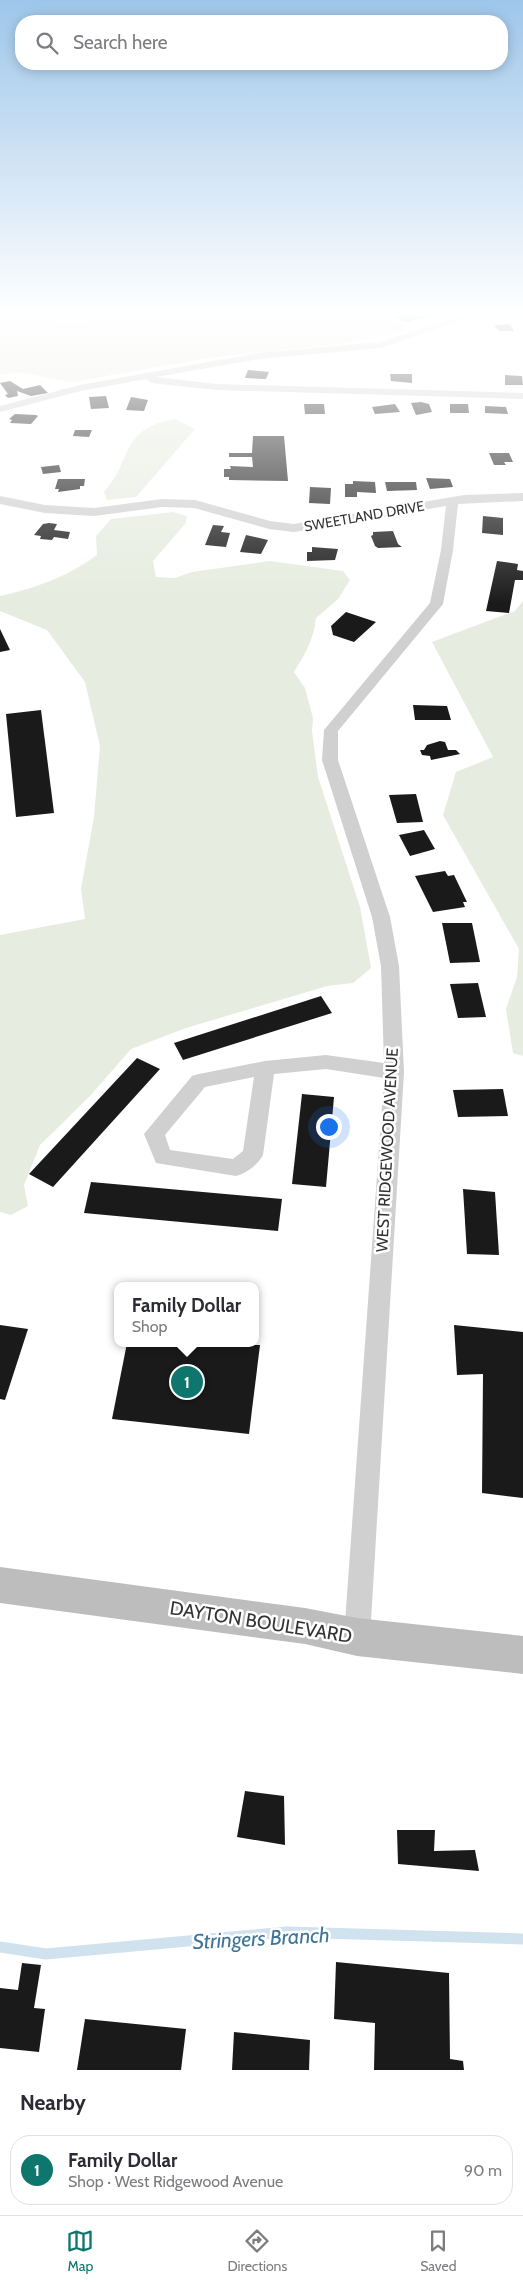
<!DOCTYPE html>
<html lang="en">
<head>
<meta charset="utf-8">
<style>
	body { margin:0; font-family:Cabin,sans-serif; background:#f2f2f3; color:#2b2b33 }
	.you { position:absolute; left:328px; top:1126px; width:18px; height:18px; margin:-12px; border:4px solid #fff; border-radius:50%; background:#1a73e8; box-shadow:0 0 0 8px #1a73e833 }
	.badge { display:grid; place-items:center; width:32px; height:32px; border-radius:50%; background:#0f766e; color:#fff; font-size:16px; font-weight:700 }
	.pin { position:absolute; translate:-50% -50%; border:2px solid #fff; box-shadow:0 1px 5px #0006 }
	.popup { position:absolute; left:114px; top:1282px; width:145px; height:65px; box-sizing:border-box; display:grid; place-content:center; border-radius:10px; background:#fff; filter:drop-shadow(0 1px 4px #0005); font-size:16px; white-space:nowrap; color:#7c7c81 }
	.popup b { font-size:19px; color:#2b2b33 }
	.popup::after { content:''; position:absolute; left:50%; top:100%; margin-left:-10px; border:10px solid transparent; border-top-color:#fff }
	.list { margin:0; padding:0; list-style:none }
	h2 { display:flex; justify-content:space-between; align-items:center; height:65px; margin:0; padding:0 20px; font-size:21px }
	h2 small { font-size:16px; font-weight:400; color:#7c7c81 }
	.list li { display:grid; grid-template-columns:32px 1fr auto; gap:15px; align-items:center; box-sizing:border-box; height:70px; margin:0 10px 10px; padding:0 10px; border:1px solid #e1e1e2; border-radius:20px }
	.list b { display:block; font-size:19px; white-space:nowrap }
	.list p { margin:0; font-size:16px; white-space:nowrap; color:#7c7c81 }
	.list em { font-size:16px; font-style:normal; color:#7c7c81 }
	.icon { flex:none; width:28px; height:28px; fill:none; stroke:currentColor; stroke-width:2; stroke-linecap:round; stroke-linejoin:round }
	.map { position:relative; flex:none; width:523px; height:2070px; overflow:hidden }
	.search { position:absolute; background:#fff; box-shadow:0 2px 12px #0003; left:15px; right:15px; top:15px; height:55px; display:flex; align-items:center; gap:12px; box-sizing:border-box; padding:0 18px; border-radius:20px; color:#7c7c81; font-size:19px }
	.sheet { height:145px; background:#fff }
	nav { display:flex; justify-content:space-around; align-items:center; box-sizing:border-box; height:70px; border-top:1px solid #e1e1e2; background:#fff; font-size:14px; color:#7c7c81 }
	nav a { display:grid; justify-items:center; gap:2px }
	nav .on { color:#0f766e }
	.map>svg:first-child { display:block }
	.green { fill:#e6ecdf }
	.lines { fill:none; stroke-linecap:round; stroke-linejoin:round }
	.stream { stroke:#cfe2ee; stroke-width:11 }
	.building { fill:#1a1a1a }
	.minor { fill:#d0d0d0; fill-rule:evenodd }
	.secondary { fill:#bdbdbd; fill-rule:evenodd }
	.labels { text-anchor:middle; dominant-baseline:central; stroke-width:5; stroke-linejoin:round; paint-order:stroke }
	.far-street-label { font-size:14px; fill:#333; stroke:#fff }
	.street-label { font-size:16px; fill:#333; stroke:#fff }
	.near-street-label { font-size:19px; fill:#333; stroke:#fff }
	.near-water-label { font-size:21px; font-style:italic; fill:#3f7597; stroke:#fff }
</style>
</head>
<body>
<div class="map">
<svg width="523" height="2070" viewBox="0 0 523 2070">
	<rect width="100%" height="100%" fill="#fff"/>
	<g class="green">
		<polygon points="0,315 33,315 59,323 219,315 379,315 412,330 333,345 209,358 72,382 18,372 0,375"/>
		<path d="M175 419 195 429 136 497 107 500 104 492C135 457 118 430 175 419Z"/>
		<path d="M173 512 187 516 185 524 153 561 156 577 175 578 192 572 270 561 343 571 350 580 338 599 316 618C314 639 305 654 294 672L305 688 313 718 312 731 318 777 360 907 371 968 353 983 327 986 186 1028 131 1049 89 1097 40 1145 24 1185 28 1206 11 1215 0 1212V935L85 919 81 889 94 817 100 746 85 682 47 630 0 611V596C36 588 67 577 97 555L96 536 111 519Z"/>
		<polygon points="523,601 523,1056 513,1053 506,1009 517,977 519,949 443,815 456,772 493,757 432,642 515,611"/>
	</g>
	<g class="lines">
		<polyline class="stream" points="0,1947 46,1954 287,1932 523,1939"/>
	</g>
	<g class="building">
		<polygon points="406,315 431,315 434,316 405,322 394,316"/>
		<polygon points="510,324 514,331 499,331 494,325"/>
		<polygon points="248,370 269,372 266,379 245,378"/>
		<polygon points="390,374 412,374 412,383 391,381"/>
		<polygon points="505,375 522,376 523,385 505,385"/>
		<polygon points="10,381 23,389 40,385 48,393 31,396 17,391 18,396 8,398 5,395 8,394 0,383"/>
		<polygon points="106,396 109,408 91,409 89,397"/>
		<polygon points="131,397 148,400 144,411 126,410"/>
		<polygon points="421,402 429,404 432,412 416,415 411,403"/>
		<polygon points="304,404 324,404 325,414 305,414"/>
		<polygon points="395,404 400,412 375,414 372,407"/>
		<polygon points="450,404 468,404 469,413 450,413"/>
		<polygon points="485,406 506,407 508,414 485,413"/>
		<polygon points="15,414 36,415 38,416 31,424 10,423 12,420 9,419"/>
		<polygon points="75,430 92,430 89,437 73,436"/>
		<polygon points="253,436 284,436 288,481 229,480 229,477 224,477 224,469 231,469 230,466 253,467 252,457 229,457 229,453 252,453"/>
		<polygon points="489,453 509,453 513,462 504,462 506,465 494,465"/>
		<polygon points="59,465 61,472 43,474 41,467"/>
		<polygon points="426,478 450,479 453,487 430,489"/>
		<polygon points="58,479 85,479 84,486 80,486 80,489 58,492 59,489 55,489"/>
		<polygon points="353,481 375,482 376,493 357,492 357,497 345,497 345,484 353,484"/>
		<polygon points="385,482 416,482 417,490 387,491"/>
		<polygon points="310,487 331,488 330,504 309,503"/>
		<polygon points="483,516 503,518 503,535 482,533"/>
		<polygon points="49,523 57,524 54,530 70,532 68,539 54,537 52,540 40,539 41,536 34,535 43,524"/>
		<polygon points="213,525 224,526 221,532 230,533 226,547 205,545"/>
		<polygon points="393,531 398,544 402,547 378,548 375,546 371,536 373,535 373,532"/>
		<polygon points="246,535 268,540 261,554 240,552"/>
		<polygon points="312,547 338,549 335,560 307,561 307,552 312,552"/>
		<polygon points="497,561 518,564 517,570 523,571 523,580 515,580 509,613 486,611"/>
		<polygon points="346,612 376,622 354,642 333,635 331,626"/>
		<polygon points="0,629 10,650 0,652"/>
		<polygon points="413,705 447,706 451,720 415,720"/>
		<polygon points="41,710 54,813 16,817 6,714"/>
		<polygon points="440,741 445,742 448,750 456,750 460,754 431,760 430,756 422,755 420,750 424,750 427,745"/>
		<polygon points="416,794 423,822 397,823 389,795"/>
		<polygon points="424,830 435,849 410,856 399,835"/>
		<polygon points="445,871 448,876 454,875 467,902 463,902 465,907 433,912 415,876"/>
		<polygon points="442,923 472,923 480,962 450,963"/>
		<polygon points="478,983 486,1017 458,1018 450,984"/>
		<polygon points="321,996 332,1013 183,1060 174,1043"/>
		<polygon points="137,1058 160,1069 53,1187 29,1174"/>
		<polygon points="503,1089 508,1116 458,1117 453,1090"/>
		<polygon points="302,1094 334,1097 326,1187 292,1184"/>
		<polygon points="91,1182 282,1199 278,1231 84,1213"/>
		<polygon points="463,1189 495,1192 499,1255 467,1254"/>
		<polygon points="0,1325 28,1329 5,1400 0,1399"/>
		<polygon points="454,1325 523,1332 523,1498 482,1493 483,1374 457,1375"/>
		<polygon points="127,1343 260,1345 249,1434 112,1419"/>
		<polygon points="245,1791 284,1796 285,1845 237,1837"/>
		<polygon points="397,1830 435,1830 434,1851 475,1850 479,1871 398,1864"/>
		<polygon points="336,1962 449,1973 450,2059 463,2061 464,2070 374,2070 375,2023 334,2019"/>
		<polygon points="22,1963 41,1965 34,2008 45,2009 39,2052 0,2048 0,1988 18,1990"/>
		<polygon points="85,2019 186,2029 181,2070 77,2070"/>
		<polygon points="234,2032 310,2040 309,2070 232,2070"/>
	</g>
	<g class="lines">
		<g class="minor">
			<polygon points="464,315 477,315 381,348 259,359 156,377 217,384 523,393 523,399 217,390 151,383 146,379 81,391 0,412 0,406 80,385 259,353 380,342"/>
			<path d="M523 493V501L458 504 453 550 443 604 338 731V760L390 917 399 966 404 1072 370 1637 366 1646 357 1650 348 1646 344 1637 384 1078 326 1069 274 1074 263 1155C258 1165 246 1173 236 1176L156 1163 144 1134 192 1076 199 1074 265 1061 326 1055 384 1063 381 966 372 917 322 760 324 730 430 603 441 550 446 506 294 532 269 529 194 508 162 507 94 516 45 513 0 504V496L45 505 94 508 162 499 195 500 270 521 294 524 464 495ZM254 1077 243 1151 233 1159 170 1150 165 1135 205 1087Z"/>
		</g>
		<polygon class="secondary" points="0,1567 305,1608 357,1618 523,1636 523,1674 357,1656 305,1644 0,1603"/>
	</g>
	<linearGradient id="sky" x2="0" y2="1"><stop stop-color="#9ec6ea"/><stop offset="0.52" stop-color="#fff"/><stop offset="1" stop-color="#fff" stop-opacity="0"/></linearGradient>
	<rect width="523" height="604" fill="url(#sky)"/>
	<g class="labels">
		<g class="far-street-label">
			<text transform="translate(364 516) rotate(-10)">SWEETLAND DRIVE</text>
		</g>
		<g class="street-label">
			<text transform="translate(387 1150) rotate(-87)">WEST RIDGEWOOD AVENUE</text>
		</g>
		<g class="near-street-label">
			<text transform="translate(261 1622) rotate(9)">DAYTON BOULEVARD</text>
		</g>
		<g class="near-water-label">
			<text transform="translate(261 1938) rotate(-3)">Stringers Branch</text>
		</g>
	</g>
</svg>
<div class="you"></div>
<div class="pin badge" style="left:187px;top:1382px">1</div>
<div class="popup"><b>Family Dollar</b>Shop</div>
<div class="search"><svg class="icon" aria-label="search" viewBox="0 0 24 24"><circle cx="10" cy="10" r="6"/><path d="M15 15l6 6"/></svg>Search here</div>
</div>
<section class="sheet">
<h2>Nearby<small></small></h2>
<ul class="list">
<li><span class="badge">1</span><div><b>Family Dollar</b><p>Shop · West Ridgewood Avenue</p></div><em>90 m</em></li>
</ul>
</section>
<nav>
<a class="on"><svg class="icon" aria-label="map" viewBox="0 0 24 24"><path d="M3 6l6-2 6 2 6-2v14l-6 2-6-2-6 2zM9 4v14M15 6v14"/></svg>Map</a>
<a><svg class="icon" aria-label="directions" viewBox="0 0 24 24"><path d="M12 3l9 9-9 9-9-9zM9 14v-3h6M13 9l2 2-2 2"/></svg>Directions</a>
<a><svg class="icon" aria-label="saved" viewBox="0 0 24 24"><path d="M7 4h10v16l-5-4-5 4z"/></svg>Saved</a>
</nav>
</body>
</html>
